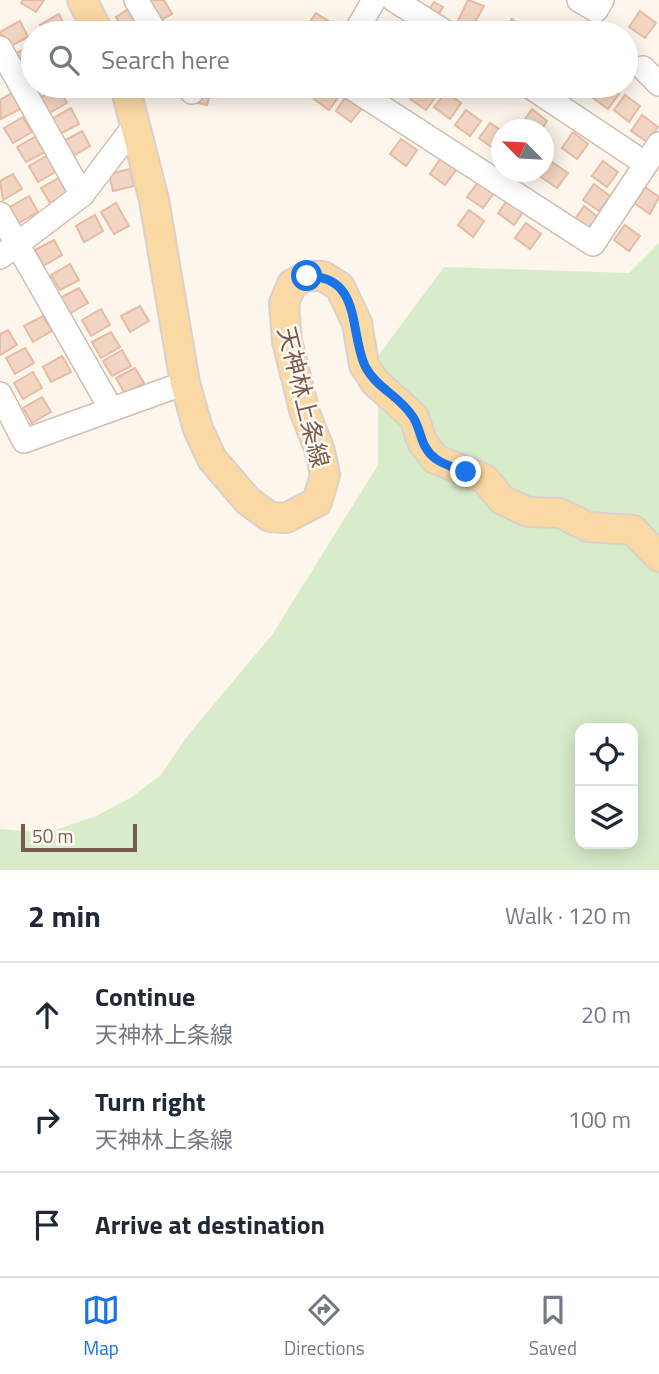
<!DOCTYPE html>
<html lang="en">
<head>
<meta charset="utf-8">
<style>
	body { margin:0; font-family:"Titillium Web","Noto Sans JP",sans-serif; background:#f2f2f3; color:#1f2937 }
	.controls { position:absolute; right:21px; bottom:21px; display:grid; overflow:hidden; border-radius:14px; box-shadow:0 4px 18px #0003 }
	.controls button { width:63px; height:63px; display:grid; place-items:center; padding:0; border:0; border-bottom:2px solid #e0e1e3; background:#fff; color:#1f2937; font:35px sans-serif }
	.compass { position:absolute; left:491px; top:119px; width:63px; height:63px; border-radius:50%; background:#fff; box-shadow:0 4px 18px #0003; rotate:294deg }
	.scale { position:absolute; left:21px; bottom:18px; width:116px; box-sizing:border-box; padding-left:7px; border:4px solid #7a5c4d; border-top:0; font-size:19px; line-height:24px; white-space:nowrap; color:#7a5c4d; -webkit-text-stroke:5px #fffaf3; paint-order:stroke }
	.stop { position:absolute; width:21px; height:21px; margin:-16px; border:5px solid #1a73e8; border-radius:50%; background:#fff }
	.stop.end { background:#1a73e8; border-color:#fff; box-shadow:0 2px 7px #0008 }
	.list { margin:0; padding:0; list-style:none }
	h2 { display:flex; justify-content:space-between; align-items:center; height:91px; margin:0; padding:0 28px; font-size:30px }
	h2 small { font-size:23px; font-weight:400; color:#747a83 }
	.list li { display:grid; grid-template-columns:46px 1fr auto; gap:21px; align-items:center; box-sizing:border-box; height:105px; padding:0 28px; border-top:2px solid #e0e1e3 }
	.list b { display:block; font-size:26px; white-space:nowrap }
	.list p { margin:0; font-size:23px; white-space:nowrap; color:#747a83 }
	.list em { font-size:23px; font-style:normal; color:#747a83 }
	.icon { flex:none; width:38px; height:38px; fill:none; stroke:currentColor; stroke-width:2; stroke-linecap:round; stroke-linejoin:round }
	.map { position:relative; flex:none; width:659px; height:870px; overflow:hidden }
	.search { position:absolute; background:#fff; box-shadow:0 4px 18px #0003; left:21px; right:21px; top:21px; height:77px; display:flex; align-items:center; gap:18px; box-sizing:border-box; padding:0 24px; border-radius:38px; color:#747a83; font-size:26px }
	.sheet { height:406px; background:#fff }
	nav { display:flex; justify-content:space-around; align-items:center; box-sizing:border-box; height:98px; border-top:2px solid #e0e1e3; background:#fff; font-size:19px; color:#747a83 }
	nav a { display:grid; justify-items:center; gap:4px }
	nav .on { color:#1a73e8 }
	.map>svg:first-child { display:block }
	.green { fill:#d8ecc9; fill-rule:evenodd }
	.building { fill:#f3d5c3; stroke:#e6bba3; stroke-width:2 }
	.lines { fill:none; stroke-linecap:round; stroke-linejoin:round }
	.minor-casing { stroke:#d1beb0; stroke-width:26 }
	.major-casing { stroke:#dad1cd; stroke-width:32 }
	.minor { stroke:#fff; stroke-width:23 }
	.major { stroke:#fbd9a5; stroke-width:28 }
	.route { stroke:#1a73e8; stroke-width:9 }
	.labels { text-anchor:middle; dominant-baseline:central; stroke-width:5; stroke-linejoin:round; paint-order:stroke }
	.street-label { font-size:24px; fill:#7a5c4d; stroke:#fffaf3 }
</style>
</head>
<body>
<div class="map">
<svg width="659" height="870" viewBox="0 0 659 870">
	<rect width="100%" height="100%" fill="#fdf6ec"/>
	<path class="green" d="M659 243V870H0V829L46 833 96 816 130 798 160 776 189 734 272 635 378 465V356L444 267 629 273ZM580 728H633V844H580Z"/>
	<g class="building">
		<polygon points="23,0 44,0 36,12 21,3"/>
		<polygon points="145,0 164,0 172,14 158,22"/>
		<polygon points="468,0 484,6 475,22 483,26 480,33 467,33 455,27"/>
		<polygon points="434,2 443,7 437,17 428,11"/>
		<polygon points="130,8 141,26 126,33 116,17"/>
		<polygon points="640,11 656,23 645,38 629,27"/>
		<polygon points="316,13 333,24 327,33 302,33"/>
		<polygon points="59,14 67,30 61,33 44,33 40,25"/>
		<polygon points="512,19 527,30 525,33 501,33"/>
		<polygon points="20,21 28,37 9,47 0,32"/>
		<polygon points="179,23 185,33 166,33 165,32"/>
		<polygon points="386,24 400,33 379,33"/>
		<polygon points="269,25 285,33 268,33 265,32"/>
		<polygon points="33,44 33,65 26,69 17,53"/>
		<polygon points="324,86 340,95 329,110 314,99"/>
		<polygon points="392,86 414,86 407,96"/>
		<polygon points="420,86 437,95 426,110 410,99"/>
		<polygon points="574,86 592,86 586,94"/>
		<polygon points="601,86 608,86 619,94 608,109 593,98"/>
		<polygon points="58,88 67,103 48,114 39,98"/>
		<polygon points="201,89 211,91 207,105 198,103"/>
		<polygon points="446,92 461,103 450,119 434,107"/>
		<polygon points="12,93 20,109 1,119 0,100"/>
		<polygon points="347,95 363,107 351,122 336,111"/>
		<polygon points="625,95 640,106 629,122 614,110"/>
		<polygon points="71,108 79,124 60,134 52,119"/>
		<polygon points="532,109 547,121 541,130 527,130 521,125"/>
		<polygon points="466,110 481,121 470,136 455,125"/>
		<polygon points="642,115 658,127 647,142 631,131"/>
		<polygon points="23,117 32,132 13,143 4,128"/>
		<polygon points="490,123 502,131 502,139 494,149 479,138"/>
		<polygon points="82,131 90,146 71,157 62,142"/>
		<polygon points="573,132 588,144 577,159 562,148"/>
		<polygon points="36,136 45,152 26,162 17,147"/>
		<polygon points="401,139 417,150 406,166 390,154"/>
		<polygon points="48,155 57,171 38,182 29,166"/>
		<polygon points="441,158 456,170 445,185 430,174"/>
		<polygon points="603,161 618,172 607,187 592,176"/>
		<polygon points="552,162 568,173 557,188 541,177"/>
		<polygon points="130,169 134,186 113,191 109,174"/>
		<polygon points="13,174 22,189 3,200 0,181"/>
		<polygon points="60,177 69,193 50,203 41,188"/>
		<polygon points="478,182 494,193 483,208 467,197"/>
		<polygon points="594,184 610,196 599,211 583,200"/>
		<polygon points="645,187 659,197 650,214 634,203"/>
		<polygon points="29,196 38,212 19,223 10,207"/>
		<polygon points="509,198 525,209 514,225 498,213"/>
		<polygon points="116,203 129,226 114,234 101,212"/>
		<polygon points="584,206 599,218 588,233 573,222"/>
		<polygon points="469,210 484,221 473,237 458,225"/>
		<polygon points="95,215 103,231 84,242 76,226"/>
		<polygon points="526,223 541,234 530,249 515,238"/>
		<polygon points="625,225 640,236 629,251 614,240"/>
		<polygon points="54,240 62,255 43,266 35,250"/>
		<polygon points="70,264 79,280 60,290 51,275"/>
		<polygon points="79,288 88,303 69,314 60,298"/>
		<polygon points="140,306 149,321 130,332 121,316"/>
		<polygon points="101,309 110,325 91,336 82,320"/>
		<polygon points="43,316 52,331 33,342 24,326"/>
		<polygon points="8,330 17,345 0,355 0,334"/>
		<polygon points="111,332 120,347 101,358 92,342"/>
		<polygon points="25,348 34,363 15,374 6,358"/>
		<polygon points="122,350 131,366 112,376 103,361"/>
		<polygon points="62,356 71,372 51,382 43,367"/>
		<polygon points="135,368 144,383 125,394 116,378"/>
		<polygon points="33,372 42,388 23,399 14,383"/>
		<polygon points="42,397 51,412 32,423 23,408"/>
	</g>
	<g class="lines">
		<defs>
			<g id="minor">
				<polyline points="136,0 156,33"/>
				<polyline points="394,0 447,33"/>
				<polyline points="579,0 596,10 602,0"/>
				<polyline points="355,33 374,0"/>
				<polyline points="0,48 82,195"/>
				<polyline points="643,68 659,84"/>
				<polyline points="188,86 192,92"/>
				<polyline points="349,86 593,244 646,164 529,86"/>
				<polyline points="646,164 659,144"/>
				<polyline points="0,214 111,409"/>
				<polyline points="0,257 82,195 135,125"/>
				<polyline points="0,394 24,441 185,383"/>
			</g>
			<g id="major">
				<polyline points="82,0 99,33"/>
				<polyline points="125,86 154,200 185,383 198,429 212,459 248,501 270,517 286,518 317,502 325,475 320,451 305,413 287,341 284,303 292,284 307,276 323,276 340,287 357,323 364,365 375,382 414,417 422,442 435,459 485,479 502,500 528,512 560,513 588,527 633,530 659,557"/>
			</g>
		</defs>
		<use href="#minor" class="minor-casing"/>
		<use href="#major" class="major-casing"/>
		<use href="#minor" class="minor"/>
		<use href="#major" class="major"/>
	</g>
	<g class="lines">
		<path class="route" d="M307 276C362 276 349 331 365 366 376 388 400 396 413 417 422 431 420 448 436 459 444 465 456 468 466 472"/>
	</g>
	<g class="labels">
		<g class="street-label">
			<text transform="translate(304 397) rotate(76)">天神林上条線</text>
		</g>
	</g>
</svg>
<div class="controls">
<button><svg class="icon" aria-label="locate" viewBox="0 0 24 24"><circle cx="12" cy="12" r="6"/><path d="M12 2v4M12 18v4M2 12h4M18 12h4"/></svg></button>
<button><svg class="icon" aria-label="layers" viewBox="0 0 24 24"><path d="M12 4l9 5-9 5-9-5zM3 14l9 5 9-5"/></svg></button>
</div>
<svg class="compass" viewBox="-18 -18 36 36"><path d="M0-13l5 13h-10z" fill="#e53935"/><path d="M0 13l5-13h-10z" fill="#747a83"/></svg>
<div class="scale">50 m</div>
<div class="stop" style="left:307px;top:276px"></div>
<div class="stop end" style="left:466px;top:472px"></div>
<div class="search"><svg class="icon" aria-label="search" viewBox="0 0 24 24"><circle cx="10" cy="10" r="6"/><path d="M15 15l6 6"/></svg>Search here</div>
</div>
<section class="sheet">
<h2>2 min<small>Walk · 120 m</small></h2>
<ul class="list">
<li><svg class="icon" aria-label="ahead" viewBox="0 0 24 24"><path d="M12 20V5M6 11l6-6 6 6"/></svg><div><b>Continue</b><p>天神林上条線</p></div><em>20 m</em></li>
<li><svg class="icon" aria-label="right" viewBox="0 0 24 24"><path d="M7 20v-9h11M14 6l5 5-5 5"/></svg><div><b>Turn right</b><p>天神林上条線</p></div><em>100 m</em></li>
<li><svg class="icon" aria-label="arrive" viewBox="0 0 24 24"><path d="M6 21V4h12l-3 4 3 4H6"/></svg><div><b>Arrive at destination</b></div></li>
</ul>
</section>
<nav>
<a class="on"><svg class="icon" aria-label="map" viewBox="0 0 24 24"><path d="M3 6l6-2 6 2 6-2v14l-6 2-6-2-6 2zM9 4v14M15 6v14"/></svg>Map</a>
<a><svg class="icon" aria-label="directions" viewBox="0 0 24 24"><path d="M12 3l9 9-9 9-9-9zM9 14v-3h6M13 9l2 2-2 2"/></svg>Directions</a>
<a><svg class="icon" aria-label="saved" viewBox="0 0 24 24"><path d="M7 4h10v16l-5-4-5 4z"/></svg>Saved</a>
</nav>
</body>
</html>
